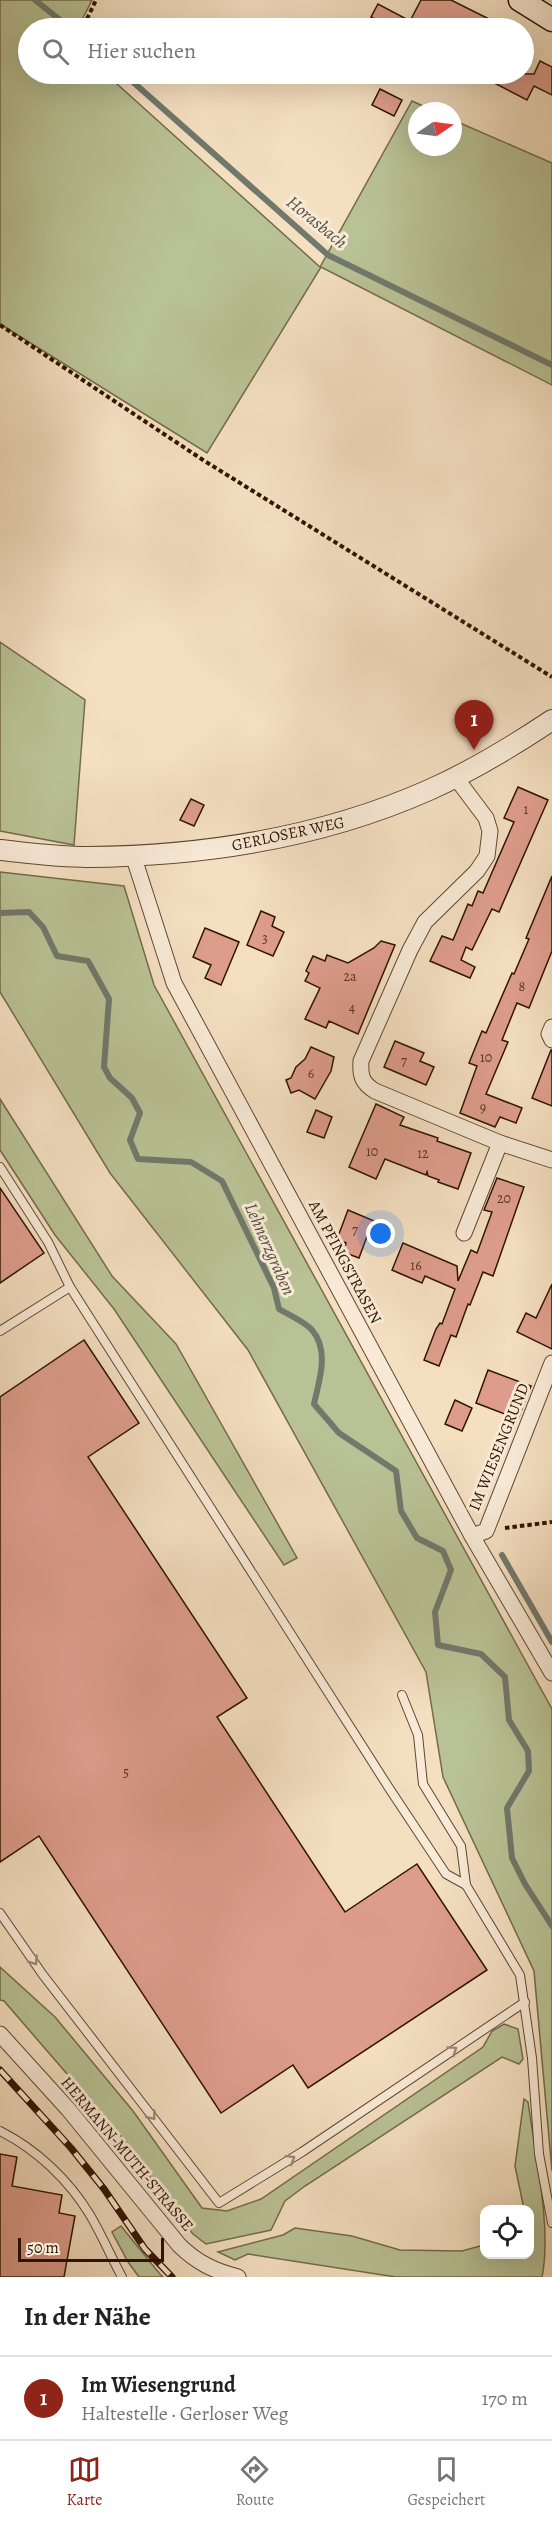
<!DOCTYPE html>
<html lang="de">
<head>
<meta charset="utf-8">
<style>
	body { margin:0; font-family:Alegreya,serif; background:#f6f6f6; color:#222 }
	.controls { position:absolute; right:18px; bottom:18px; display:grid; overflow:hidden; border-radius:12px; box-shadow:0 6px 24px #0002 }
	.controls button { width:54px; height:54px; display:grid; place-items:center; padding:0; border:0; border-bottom:2px solid #e0e0e0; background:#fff; color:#222; font:30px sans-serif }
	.compass { position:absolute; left:408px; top:102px; width:54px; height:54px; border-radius:50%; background:#fff; box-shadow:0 6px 24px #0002; rotate:77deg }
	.scale { position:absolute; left:18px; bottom:15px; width:146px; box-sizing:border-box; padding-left:6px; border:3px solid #2f1400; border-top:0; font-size:16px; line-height:21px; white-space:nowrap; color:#2f1400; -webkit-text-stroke:4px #f8ead7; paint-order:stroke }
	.you { position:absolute; left:381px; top:1234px; width:21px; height:21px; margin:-15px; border:4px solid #fff; border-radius:50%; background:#1a73e8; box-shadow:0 0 0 9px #1a73e833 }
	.badge { display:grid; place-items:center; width:39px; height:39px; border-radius:50%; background:#8f2418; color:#fff; font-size:20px; font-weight:700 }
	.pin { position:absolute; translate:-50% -50px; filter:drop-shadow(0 2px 3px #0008) }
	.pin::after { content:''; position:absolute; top:32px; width:21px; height:18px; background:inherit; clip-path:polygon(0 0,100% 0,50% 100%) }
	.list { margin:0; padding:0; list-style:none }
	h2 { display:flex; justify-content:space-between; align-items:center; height:78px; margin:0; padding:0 24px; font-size:26px }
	h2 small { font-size:20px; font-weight:400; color:#767676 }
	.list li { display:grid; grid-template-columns:39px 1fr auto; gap:18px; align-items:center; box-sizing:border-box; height:84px; padding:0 24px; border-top:2px solid #e0e0e0 }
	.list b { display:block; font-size:22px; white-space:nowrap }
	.list p { margin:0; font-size:20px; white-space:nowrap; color:#767676 }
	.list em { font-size:20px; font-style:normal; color:#767676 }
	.icon { flex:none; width:33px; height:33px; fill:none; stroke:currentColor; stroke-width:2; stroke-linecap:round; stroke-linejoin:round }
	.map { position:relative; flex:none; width:552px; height:2277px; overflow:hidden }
	.search { position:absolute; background:#fff; box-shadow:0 6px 24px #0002; left:18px; right:18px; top:18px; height:66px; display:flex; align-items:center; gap:15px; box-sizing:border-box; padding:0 21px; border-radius:33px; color:#767676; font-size:22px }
	.sheet { height:162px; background:#fff }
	nav { display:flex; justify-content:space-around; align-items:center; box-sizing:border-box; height:84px; border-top:2px solid #e0e0e0; background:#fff; font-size:16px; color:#767676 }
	nav a { display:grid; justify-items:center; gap:3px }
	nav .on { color:#8f2418 }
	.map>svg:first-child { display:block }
	.green { fill:#b9c295; stroke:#746b4a; stroke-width:1.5 }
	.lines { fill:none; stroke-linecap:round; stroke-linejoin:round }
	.stream { stroke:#70796b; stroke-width:6 }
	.building { fill:#de9d8c; stroke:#2f1400; stroke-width:1.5 }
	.service-casing { stroke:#604730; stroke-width:10 }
	.minor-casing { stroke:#604730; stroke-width:17 }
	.tertiary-casing { stroke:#604730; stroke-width:22 }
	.secondary-casing { stroke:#2f1400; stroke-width:25 }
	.path { stroke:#2f1400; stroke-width:4; stroke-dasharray:4.5 3; stroke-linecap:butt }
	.service { stroke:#f8ead7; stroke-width:8 }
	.minor { stroke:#f8ead7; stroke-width:15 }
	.tertiary { stroke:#f8ead7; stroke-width:20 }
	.secondary { stroke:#f8ead7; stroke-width:22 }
	.rail-casing { stroke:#2f1400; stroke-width:7 }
	.rail { stroke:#f8ead7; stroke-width:4.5; stroke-dasharray:14; stroke-linecap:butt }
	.oneway { stroke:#9e8a76 }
	.labels { text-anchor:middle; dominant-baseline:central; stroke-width:6; stroke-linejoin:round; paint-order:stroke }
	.number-label { font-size:14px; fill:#5b3623 }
	.street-label { font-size:16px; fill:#2f1400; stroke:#f8ead7 }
	.water-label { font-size:18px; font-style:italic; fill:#554f3e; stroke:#f8ead7 }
</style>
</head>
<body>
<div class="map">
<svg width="552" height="2277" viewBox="0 0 552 2277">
	<rect width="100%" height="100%" fill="#f4dfc1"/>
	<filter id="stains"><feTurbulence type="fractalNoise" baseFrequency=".00333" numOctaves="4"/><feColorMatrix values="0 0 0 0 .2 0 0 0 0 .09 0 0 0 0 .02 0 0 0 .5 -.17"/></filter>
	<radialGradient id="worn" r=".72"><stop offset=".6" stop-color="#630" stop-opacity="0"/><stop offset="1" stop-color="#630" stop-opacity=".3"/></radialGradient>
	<g class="green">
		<polygon points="0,0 92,0 78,28 28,28 28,74 106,74 320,267 412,101 434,111 417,111 417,147 453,147 453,120 552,163 552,385 321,267 207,453 0,324"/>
		<polygon points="0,642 85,700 74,845 0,831"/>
		<polygon points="0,872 124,886 154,985 552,1709 552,2171 534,1971 443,1777 426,1672 248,1350 110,1173 0,992"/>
		<polygon points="0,1099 112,1276 176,1344 297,1558 284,1565 114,1309 55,1235 0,1150"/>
		<polygon points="0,1967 55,2017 133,2111 202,2208 227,2211 261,2199 483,2047 492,2031 504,2024 518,2029 523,2059 519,2064 502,2057 305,2186 285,2201 271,2230 206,2244 193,2234 150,2183 150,2170 4,2001 0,2000"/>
		<path d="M524 2099 528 2102C535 2153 552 2228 542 2277H396L248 2254 235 2260 218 2252 283 2235 295 2228 352 2236 400 2250 462 2251 484 2245V2254H530V2210L524 2209 515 2166Z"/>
		<polygon points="121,2226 159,2273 163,2277 139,2277 128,2262 112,2232"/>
	</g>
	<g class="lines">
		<g class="stream">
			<polyline points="35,0 70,28"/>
			<polyline points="124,74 328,255 552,365"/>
			<path d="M0 913 29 912 43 927 57 956 88 961 109 999 104 1067 110 1078 132 1098 140 1113 130 1140 138 1159 191 1162 222 1181 274 1288 279 1309C289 1315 305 1322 312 1330 330 1351 319 1381 314 1404L339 1433 396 1471 401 1511 417 1538 443 1551 451 1570 435 1612 438 1645 481 1654 505 1677 509 1720 528 1751 529 1771 507 1808 512 1858 525 1884 552 1926"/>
			<polyline points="502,1555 552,1642"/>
		</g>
	</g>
	<g class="building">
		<polygon points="421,0 451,0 507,28 393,28 371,17 378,4 410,21"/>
		<polygon points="540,61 552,67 552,95 534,86 527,100 477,74 534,74"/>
		<polygon points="380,89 402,100 394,116 372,105"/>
		<polygon points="518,787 548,800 499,912 492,909 472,950 466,947 461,960 475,967 470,978 430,961 442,936 453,940 468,904 472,906 478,891 483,893 514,822 504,818"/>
		<polygon points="191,799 204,805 194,826 180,820"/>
		<polygon points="552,876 552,951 529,1008 517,1003 502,1040 508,1042 486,1094 522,1108 516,1123 500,1117 495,1127 460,1113 477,1066 469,1063 482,1031 486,1033 512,973 514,974 529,939 526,938"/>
		<polygon points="261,911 275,917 272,926 284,932 273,956 247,945"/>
		<polygon points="205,928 239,942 221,985 205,978 211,965 193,957"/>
		<polygon points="381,941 395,945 358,1034 329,1021 326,1028 305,1019 320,988 305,981 309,973 306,971 313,956 325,961 327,955 348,963 374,948"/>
		<polygon points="395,1041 424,1053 420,1061 434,1067 426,1085 384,1067"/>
		<polygon points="311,1047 334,1057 331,1071 315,1099 299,1090 291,1093 286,1080 291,1078 296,1067 305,1059"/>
		<polygon points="551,1050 552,1050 552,1106 532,1098"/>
		<polygon points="376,1104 404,1117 400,1125 438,1138 437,1141 471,1153 458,1189 438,1182 439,1180 428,1176 427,1172 426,1175 385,1159 376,1179 349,1167"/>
		<polygon points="316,1110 332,1117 324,1138 307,1132"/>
		<polygon points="497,1178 524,1187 493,1276 483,1272 470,1305 468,1304 456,1337 451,1335 439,1366 424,1360 436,1329 440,1323 442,1324 455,1289 425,1276 422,1283 392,1270 403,1243 457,1266 458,1281 471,1250 477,1253 492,1212 484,1210"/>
		<polygon points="0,1188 44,1253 0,1283"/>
		<polygon points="348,1210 393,1229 369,1231 359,1258 343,1252 346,1243 337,1239"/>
		<polygon points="552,1284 552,1349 517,1332 526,1313 536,1318"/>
		<polygon points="84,1340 139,1423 88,1457 247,1698 217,1717 345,1912 417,1864 487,1970 308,2088 293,2065 221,2113 39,1836 0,1862 0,1397"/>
		<polygon points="488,1370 531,1386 518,1419 476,1403"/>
		<polygon points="455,1400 472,1408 462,1431 445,1424"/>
		<polygon points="0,2154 17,2157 12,2186 62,2195 59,2213 75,2216 64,2277 0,2277"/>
	</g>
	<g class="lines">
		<defs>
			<g id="service">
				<polyline points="0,1167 48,1242 70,1287 389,1788 446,1874 466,1885"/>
				<polyline points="0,1331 70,1287"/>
				<polyline points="402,1695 418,1735 423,1784 461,1846 466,1885 520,1975 532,2058 539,2154 552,2223"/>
				<polyline points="0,1913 43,1975 219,2203 302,2152 525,2002"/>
				<path d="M0 2131C36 2149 69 2180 90 2215 102 2235 111 2257 122 2277"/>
			</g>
			<g id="minor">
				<path d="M456 778 486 818 490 831 487 856 477 871 425 922 410 950 361 1061C360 1076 362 1083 375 1091L500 1143 552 1160"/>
				<polyline points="133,855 174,983 472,1536 552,1673"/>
				<polyline points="552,1027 549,1034 552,1040"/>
				<polyline points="464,1233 500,1143"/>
				<polyline points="472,1536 486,1531 552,1363"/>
				<path d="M0 2034 68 2109 179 2245C196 2262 214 2271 238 2277"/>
			</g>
			<path id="tertiary" d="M0 850C29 853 58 857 87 857 204 856 321 838 429 790 472 771 513 746 552 720"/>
			<polyline id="secondary" points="520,0 552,20"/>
		</defs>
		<use href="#service" class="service-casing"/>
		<use href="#minor" class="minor-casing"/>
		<use href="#tertiary" class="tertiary-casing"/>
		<use href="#secondary" class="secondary-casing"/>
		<g class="path">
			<polyline points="87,19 96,0"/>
			<polyline points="0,325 203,460 552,677"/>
			<polyline points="505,1528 552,1522"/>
		</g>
		<use href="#service" class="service"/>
		<use href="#minor" class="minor"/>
		<use href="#tertiary" class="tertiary"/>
		<use href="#secondary" class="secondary"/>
		<defs>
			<polyline id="rail" points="0,2070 71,2148 104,2189 145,2249 172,2277"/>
		</defs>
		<use href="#rail" class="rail-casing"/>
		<use href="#rail" class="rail"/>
	</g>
	<defs><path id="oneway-chevron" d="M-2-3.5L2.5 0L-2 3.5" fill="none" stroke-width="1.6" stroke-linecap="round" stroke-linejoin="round" transform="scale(1.5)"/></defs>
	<g class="oneway">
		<use href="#oneway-chevron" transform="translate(34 1961) rotate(55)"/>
		<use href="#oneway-chevron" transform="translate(453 2050) rotate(-34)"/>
		<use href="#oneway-chevron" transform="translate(152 2116) rotate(52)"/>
		<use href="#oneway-chevron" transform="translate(291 2159) rotate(-32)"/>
	</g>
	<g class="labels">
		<g class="number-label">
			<text x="526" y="809">1</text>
			<text x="265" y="938">3</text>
			<text x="350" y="976">2a</text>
			<text x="522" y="986">8</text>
			<text x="352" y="1007">4</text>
			<text x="486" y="1057">10</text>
			<text x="404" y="1061">7</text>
			<text x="311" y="1073">6</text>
			<text x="483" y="1107">9</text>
			<text x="372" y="1151">10</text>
			<text x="423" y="1153">12</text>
			<text x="504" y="1198">20</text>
			<text x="355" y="1230">7</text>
			<text x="416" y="1265">16</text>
			<text x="126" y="1772">5</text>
		</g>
		<g class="street-label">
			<text transform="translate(288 834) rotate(-12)">GERLOSER WEG</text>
			<text transform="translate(345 1262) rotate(62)">AM PFINGSTRASEN</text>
			<text transform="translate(499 1447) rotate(-68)">IM WIESENGRUND</text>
			<text transform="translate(127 2154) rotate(50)">HERMANN-MUTH-STRASSE</text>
		</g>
		<g class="water-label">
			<text transform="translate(317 222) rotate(39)">Horasbach</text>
			<text transform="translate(270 1249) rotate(66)">Lehnerzgraben</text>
		</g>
	</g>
	<rect width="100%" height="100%" filter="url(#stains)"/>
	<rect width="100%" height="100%" fill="url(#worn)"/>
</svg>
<div class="controls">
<button><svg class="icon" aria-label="locate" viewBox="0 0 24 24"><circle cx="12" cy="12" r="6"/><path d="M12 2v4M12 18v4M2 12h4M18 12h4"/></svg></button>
</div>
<svg class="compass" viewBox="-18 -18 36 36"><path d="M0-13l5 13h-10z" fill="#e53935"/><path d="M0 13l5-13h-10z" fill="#767676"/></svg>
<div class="scale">50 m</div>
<div class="you"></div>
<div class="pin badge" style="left:474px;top:750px">1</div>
<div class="search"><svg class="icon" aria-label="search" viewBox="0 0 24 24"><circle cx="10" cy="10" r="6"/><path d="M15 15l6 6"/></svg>Hier suchen</div>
</div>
<section class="sheet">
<h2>In der Nähe<small></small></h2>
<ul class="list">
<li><span class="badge">1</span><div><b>Im Wiesengrund</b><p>Haltestelle · Gerloser Weg</p></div><em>170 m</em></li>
</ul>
</section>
<nav>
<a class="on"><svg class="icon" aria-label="map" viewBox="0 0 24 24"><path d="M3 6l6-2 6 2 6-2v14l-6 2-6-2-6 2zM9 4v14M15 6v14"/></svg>Karte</a>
<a><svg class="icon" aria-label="directions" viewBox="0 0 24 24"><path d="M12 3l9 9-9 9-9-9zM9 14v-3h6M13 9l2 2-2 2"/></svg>Route</a>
<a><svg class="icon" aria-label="saved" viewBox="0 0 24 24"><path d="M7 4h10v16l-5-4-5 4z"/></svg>Gespeichert</a>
</nav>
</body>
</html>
